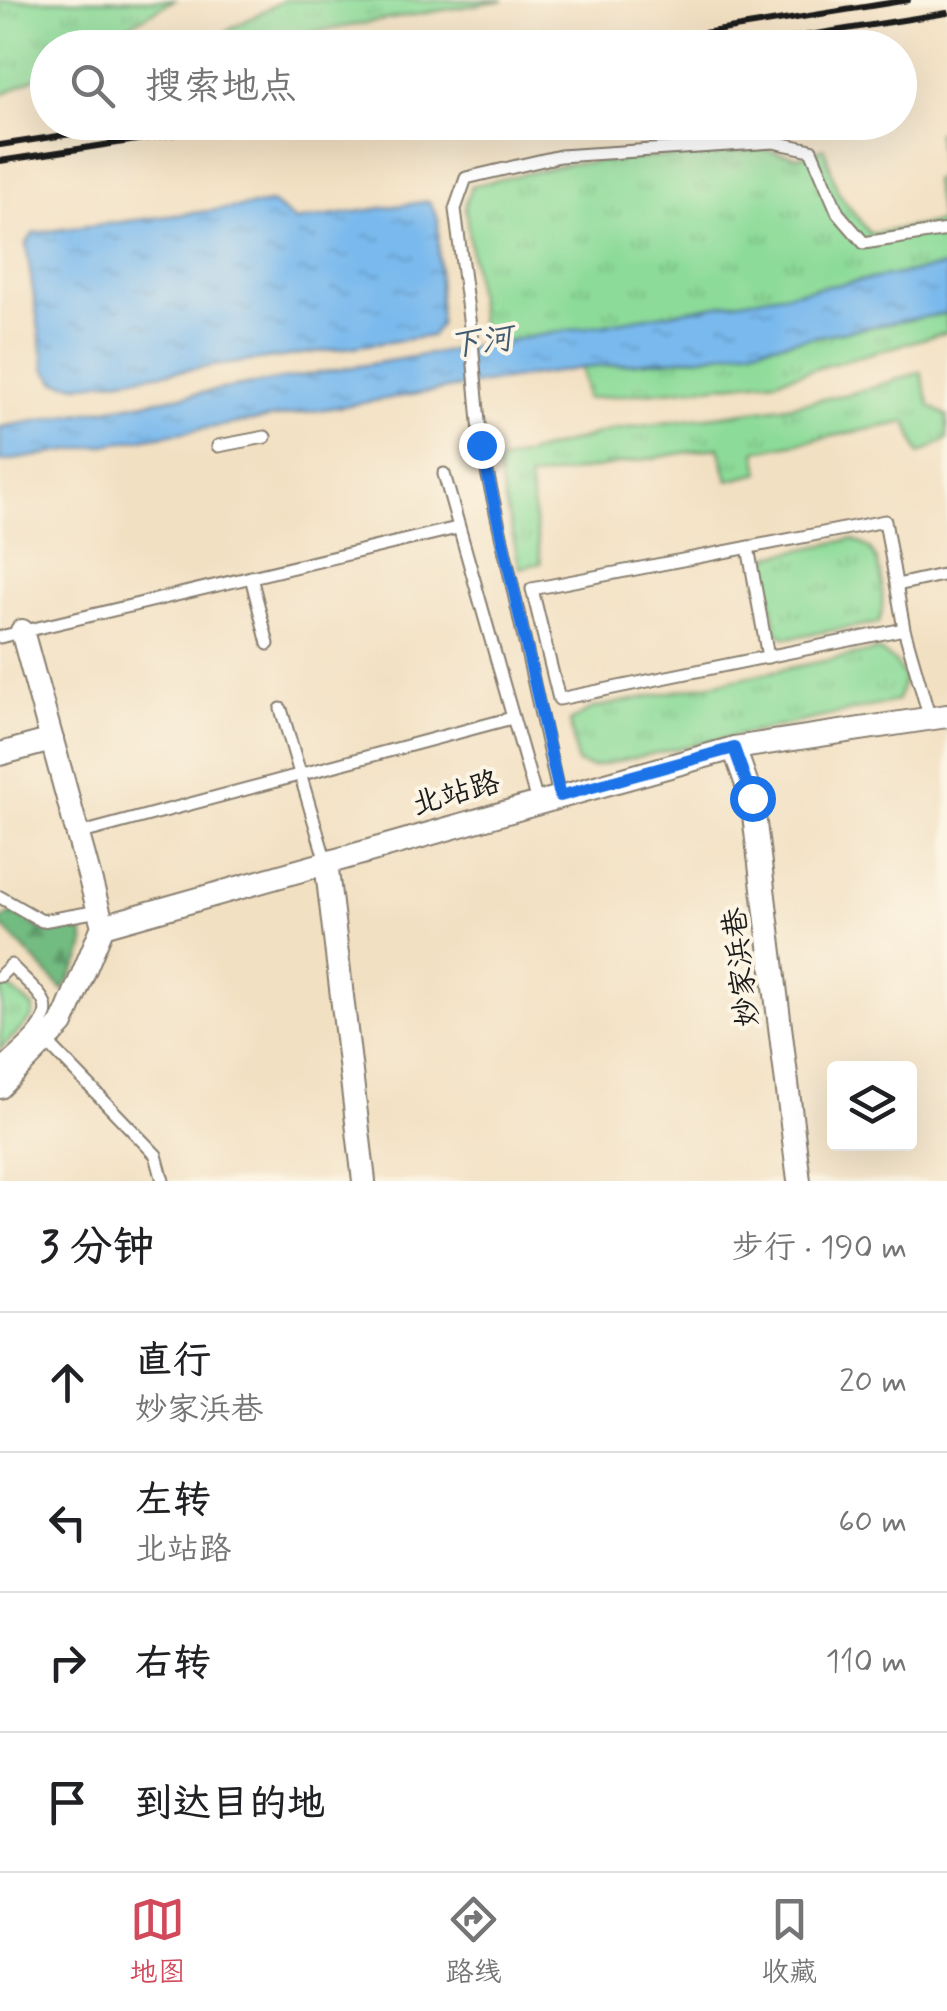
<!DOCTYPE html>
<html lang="zh">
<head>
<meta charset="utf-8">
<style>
	body { margin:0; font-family:Mynerve,"LXGW WenKai TC",sans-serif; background:#f2f2f2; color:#202124 }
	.controls { position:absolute; right:30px; bottom:30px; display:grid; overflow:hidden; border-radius:10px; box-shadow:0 10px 40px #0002 }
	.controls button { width:90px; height:90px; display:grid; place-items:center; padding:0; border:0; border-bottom:2px solid #e0e0e0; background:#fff; color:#202124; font:50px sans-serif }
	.stop { position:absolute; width:30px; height:30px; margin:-22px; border:8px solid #1a73e8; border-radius:50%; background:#fff }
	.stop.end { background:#1a73e8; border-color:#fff; box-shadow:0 2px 10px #0008 }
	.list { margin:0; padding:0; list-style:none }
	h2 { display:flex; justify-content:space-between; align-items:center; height:130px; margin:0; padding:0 40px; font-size:42px }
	h2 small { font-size:32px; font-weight:400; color:#757577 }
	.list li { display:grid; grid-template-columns:65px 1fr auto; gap:30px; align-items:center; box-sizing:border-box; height:140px; padding:0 40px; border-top:2px solid #e0e0e0 }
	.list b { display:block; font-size:38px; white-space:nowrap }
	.list p { margin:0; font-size:32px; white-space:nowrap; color:#757577 }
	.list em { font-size:32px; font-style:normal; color:#757577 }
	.icon { flex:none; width:55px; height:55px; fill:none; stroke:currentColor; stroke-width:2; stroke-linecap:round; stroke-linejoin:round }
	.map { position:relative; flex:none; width:947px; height:1181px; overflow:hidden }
	.search { position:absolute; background:#fff; box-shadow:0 10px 40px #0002; left:30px; right:30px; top:30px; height:110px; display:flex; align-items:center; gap:25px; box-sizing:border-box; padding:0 35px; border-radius:55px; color:#757577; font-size:38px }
	.sheet { height:690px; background:#fff }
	nav { display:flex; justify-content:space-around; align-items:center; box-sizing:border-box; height:140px; border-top:2px solid #e0e0e0; background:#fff; font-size:28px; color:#757577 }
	nav a { display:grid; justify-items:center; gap:5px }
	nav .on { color:#d1495b }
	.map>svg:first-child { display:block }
	.grass { fill:url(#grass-tufts); stroke:#547c5a; stroke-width:2.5 }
	.forest { fill:url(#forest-firs); stroke:#476c4e; stroke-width:2.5 }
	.water { fill:url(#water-ripples); stroke:#4a6a84; stroke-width:2.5 }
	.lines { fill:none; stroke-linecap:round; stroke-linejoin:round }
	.service-casing { stroke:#877e6f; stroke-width:15 }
	.minor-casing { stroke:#877e6f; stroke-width:26 }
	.service { stroke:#fff; stroke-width:11 }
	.minor { stroke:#fff; stroke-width:22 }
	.rail { stroke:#1c1c1c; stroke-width:6 }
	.route { stroke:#1a73e8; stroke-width:12 }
	.labels { text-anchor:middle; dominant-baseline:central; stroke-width:8; stroke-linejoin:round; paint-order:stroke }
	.street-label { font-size:30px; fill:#1c1c1c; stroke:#fcf5e5 }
	.water-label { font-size:32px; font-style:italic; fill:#415b70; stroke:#fcf5e5 }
</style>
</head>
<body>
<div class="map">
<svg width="947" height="1181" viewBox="0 0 947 1181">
	<defs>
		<pattern id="grass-tufts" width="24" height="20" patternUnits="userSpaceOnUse" patternTransform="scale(2.5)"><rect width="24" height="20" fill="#8ddb99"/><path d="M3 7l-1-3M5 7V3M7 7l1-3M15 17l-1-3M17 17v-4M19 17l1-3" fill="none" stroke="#79bb83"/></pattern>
		<pattern id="forest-firs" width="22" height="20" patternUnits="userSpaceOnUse" patternTransform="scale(2.5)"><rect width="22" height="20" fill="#72bb81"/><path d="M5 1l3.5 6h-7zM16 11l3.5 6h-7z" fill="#5d9769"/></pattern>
		<pattern id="water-ripples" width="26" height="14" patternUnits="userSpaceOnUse" patternTransform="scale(2.5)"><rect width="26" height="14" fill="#79b9ed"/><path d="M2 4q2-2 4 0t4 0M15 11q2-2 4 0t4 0" fill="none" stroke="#689ecb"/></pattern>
	</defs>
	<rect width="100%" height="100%" fill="#fcf5e5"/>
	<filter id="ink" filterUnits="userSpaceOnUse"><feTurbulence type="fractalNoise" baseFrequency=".01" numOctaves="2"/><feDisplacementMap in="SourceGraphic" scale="20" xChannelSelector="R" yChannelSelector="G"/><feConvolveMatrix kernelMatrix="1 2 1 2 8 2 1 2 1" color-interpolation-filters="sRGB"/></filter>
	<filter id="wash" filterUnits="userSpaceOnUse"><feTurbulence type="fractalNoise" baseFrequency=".0048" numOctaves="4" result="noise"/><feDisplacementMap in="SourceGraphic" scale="40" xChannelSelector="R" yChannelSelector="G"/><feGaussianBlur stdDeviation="2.25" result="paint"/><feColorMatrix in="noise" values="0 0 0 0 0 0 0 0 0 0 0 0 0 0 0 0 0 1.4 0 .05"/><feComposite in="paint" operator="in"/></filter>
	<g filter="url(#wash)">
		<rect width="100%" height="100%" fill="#f2e0c2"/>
		<g class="grass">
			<polygon points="0,0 174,0 91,47 48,48 47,72 0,96"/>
			<polygon points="284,0 504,0 265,40 240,47 197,47"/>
			<polygon points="947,131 947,266 483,346 465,206 471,186 568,164 763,149 798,157 824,148 838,192 870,234 941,222 933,180 942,177 937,132"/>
			<polygon points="947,313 947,332 776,380 586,399 582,368 702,357"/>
			<polygon points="921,372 930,406 947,416 947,440 919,454 907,422 756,451 760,473 728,481 719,447 529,479 541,563 520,568 496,463 612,430 782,407 853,393"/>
			<path d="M852 539C859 542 868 546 872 552 882 564 886 611 878 623L787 638 777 632 765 570 770 556Z"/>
			<polygon points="878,650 895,662 905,678 897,701 591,767 577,763 570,722 593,708"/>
			<polygon points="2,982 33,1007 33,1017 0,1050"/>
		</g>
		<path class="forest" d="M14 912 45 932 78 926C95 947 74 970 63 990L0 924V920Z"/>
		<g class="water">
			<polygon points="429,201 438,219 440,324 431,336 79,385 56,382 45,369 26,244 34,233 272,203 295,221"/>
			<polygon points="947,266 947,313 702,357 582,368 490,382 0,462 0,427"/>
		</g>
	</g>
	<g filter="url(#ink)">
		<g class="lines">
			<defs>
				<g id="service">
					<polyline points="218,446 265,437"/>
					<polyline points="444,474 537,802"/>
					<polyline points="748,547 768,657"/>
					<polyline points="251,577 268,644"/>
					<polyline points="897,585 947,574"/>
					<polyline points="904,629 559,699 532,589 885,521 904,629 930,719"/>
					<polyline points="0,637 457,528"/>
					<polyline points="281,709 326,862"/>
					<polyline points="559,796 481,445 472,342 455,209 466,178 560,156 774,142 811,150 838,213 864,243 947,230"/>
					<polyline points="78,834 512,718"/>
					<polyline points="0,897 42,921 99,911"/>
					<path d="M0 976 11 965C20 976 38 989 44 1002 55 1024 14 1052 0 1066"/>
					<polyline points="46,1041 156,1155 163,1181"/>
				</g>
				<g id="minor">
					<polyline points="734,748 752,799 799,1181"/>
					<polyline points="0,754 52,740"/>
					<polyline points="326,862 364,1181"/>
					<polyline points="103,926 734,748 947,716"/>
					<polyline points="0,1087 62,1024 103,926 22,631"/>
				</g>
			</defs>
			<use href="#service" class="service-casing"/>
			<use href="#minor" class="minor-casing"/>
			<use href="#service" class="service"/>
			<use href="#minor" class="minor"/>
			<g class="rail">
				<polyline points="610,48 908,0"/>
				<polyline points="728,48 947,13"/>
				<polyline points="0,145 149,122"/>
				<polyline points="0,161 254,122"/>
			</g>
		</g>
	</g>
	<g class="lines" filter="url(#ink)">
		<polyline class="route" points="481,445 560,796 734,748 752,798"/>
	</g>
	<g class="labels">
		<g class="street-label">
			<text transform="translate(456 794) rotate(-16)">北站路</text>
			<text transform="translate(742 967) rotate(-97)">妙家浜巷</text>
		</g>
		<g class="water-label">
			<text transform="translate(481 343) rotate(-8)">下河</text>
		</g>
	</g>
</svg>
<div class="controls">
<button><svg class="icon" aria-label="layers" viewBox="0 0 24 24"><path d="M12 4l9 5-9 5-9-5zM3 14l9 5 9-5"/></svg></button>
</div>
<div class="stop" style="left:752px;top:798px"></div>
<div class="stop end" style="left:481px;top:445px"></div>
<div class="search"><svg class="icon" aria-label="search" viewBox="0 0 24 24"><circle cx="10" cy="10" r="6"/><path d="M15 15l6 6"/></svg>搜索地点</div>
</div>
<section class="sheet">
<h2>3 分钟<small>步行 · 190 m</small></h2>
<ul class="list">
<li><svg class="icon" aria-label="ahead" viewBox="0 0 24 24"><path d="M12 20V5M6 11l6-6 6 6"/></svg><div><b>直行</b><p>妙家浜巷</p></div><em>20 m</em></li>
<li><svg class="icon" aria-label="left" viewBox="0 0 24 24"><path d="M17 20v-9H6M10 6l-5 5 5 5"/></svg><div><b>左转</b><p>北站路</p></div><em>60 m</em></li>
<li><svg class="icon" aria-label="right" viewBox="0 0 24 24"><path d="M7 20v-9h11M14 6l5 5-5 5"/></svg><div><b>右转</b></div><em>110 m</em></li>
<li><svg class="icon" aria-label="arrive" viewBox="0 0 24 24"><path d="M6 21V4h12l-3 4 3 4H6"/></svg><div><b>到达目的地</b></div></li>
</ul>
</section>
<nav>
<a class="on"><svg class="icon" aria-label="map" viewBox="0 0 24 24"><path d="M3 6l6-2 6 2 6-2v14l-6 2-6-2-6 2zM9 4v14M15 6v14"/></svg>地图</a>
<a><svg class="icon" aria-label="directions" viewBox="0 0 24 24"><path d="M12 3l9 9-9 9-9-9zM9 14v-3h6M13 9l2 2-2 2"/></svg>路线</a>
<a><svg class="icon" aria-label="saved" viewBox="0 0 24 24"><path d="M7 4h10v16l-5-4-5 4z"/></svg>收藏</a>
</nav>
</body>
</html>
